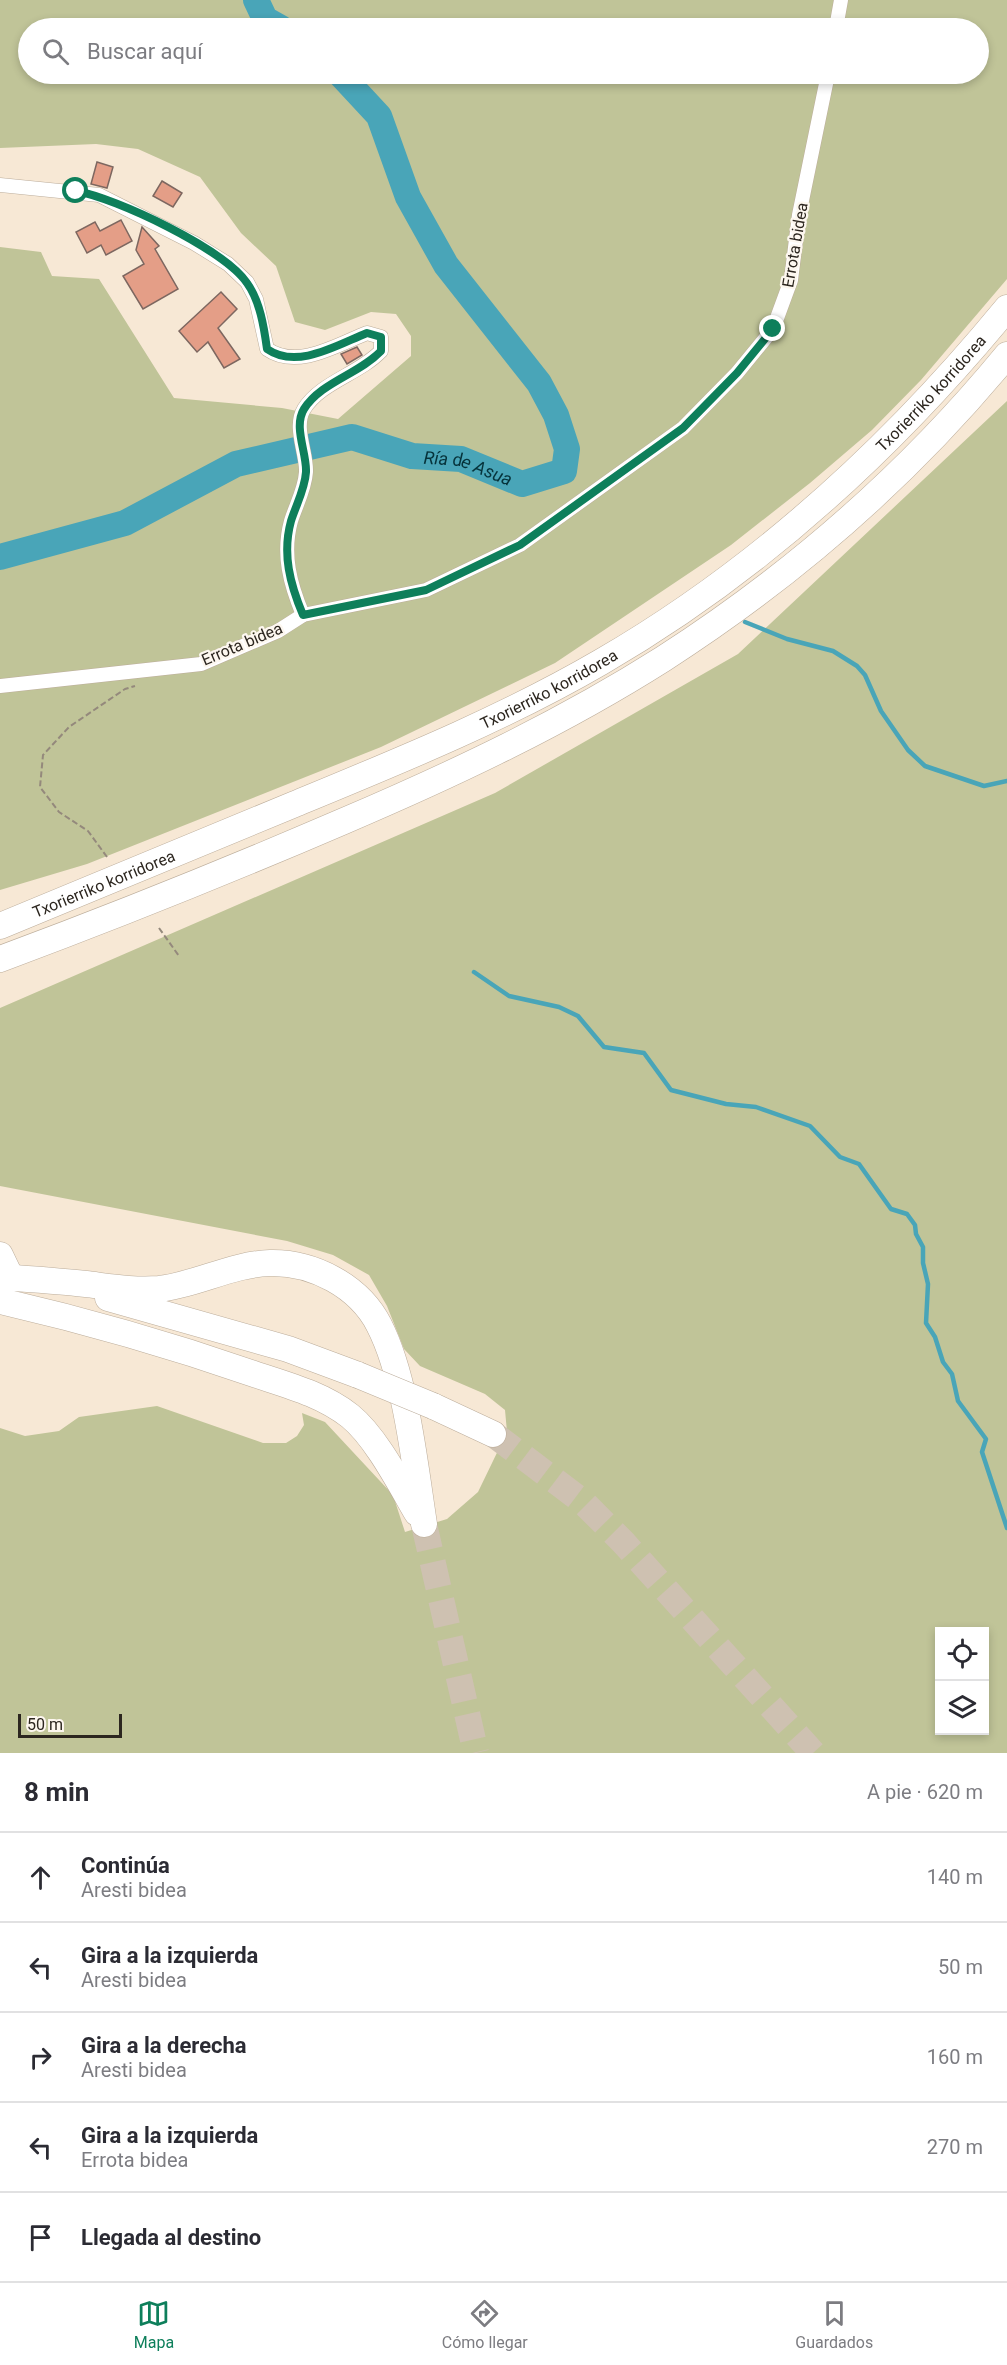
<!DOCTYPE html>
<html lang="es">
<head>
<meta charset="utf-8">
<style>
	body { margin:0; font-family:Roboto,sans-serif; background:#f2f2f3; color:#2b2b33 }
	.controls { position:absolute; right:18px; bottom:18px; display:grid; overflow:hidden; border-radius:0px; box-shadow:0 3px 9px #0003 }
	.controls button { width:54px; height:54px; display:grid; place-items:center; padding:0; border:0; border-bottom:2px solid #e1e1e2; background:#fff; color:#2b2b33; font:30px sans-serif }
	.scale { position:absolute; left:18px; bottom:15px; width:104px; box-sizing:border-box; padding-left:6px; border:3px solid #2c261f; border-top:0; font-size:16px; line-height:21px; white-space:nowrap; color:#2c261f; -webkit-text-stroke:4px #fdf7ef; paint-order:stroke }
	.stop { position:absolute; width:18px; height:18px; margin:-14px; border:4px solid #0e7f5b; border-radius:50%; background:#fff }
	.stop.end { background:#0e7f5b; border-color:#fff; box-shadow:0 2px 6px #0008 }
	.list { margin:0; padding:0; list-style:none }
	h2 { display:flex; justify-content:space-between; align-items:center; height:78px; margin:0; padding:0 24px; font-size:26px }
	h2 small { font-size:20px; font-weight:400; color:#7c7c81 }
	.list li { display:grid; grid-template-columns:39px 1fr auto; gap:18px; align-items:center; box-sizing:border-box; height:90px; padding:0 24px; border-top:2px solid #e1e1e2 }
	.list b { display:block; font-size:22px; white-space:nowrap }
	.list p { margin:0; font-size:20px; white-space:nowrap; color:#7c7c81 }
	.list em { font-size:20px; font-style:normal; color:#7c7c81 }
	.icon { flex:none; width:33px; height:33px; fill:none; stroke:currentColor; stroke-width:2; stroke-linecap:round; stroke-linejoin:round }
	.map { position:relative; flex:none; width:1007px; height:1753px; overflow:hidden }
	.search { position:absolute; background:#fff; box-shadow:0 3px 9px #0003; left:18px; right:18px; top:18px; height:66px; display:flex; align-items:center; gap:15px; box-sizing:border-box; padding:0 21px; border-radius:33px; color:#7c7c81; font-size:22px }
	.sheet { height:528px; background:#fff }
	nav { display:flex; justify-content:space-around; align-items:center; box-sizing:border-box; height:84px; border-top:2px solid #e1e1e2; background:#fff; font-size:16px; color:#7c7c81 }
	nav a { display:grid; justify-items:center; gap:3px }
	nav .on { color:#0e7f5b }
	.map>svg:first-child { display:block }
	.green { fill:#c0c498; fill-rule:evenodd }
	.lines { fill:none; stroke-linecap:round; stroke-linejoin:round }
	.stream { stroke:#49a5b8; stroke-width:4.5 }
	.river { stroke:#49a5b8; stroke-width:26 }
	.building { fill:#e49e87; stroke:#7d6760; stroke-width:1.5 }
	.highway-tunnel { stroke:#cec1b1; stroke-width:26; stroke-dasharray:26 13; stroke-linecap:butt }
	.street-casing { stroke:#bcad9b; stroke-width:15 }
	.highway-casing { stroke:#bcad9b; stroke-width:27 }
	.path { stroke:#94897c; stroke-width:2; stroke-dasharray:6 3; stroke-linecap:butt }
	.street { stroke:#fff; stroke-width:14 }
	.highway { stroke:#fff; stroke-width:26 }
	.highway-bridge-casing { stroke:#bcad9b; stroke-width:27; stroke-linecap:butt }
	.highway-bridge { stroke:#fff; stroke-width:26 }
	.route { stroke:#0e7f5b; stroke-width:8 }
	.labels { text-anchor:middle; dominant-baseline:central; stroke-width:4.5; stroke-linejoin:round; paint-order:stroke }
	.street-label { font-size:16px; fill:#2c261f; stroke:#fdf7ef }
	.water-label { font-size:18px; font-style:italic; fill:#06333b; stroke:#fdf7ef }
</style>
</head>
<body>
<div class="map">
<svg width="1007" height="1753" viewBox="0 0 1007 1753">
	<rect width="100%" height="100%" fill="#f7e8d5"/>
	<g class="green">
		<path d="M0 0H1007V279L921 380 872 430 810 483 731 545 555 663 381 747 87 864 0 890V247L41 252 52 276 99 279 174 398 282 408 338 419 411 356V336L396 314 371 312 325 330 295 322 276 266 241 233 200 177 138 149 96 144 0 148ZM28 28H978V74H28Z"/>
		<path d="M1007 401V1753H0V1428L25 1436 59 1431 79 1417 157 1406 263 1443H286L297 1436 304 1425 302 1413 325 1422 393 1495 405 1532 447 1519 478 1492 507 1432 505 1410 485 1394 420 1366 404 1349 387 1306 369 1275 333 1255 287 1241 0 1186V1008L495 793 738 654ZM940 1632H984V1730H940Z"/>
	</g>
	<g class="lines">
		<g class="stream">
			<polyline points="745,622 787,639 833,651 857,666 865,675 881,711 908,750 925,766 984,786 1007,781"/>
			<polyline points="474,972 509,996 559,1007 578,1016 604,1047 644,1053 671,1090 726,1104 756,1107 810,1126 840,1157 859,1164 891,1209 907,1214 915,1225 916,1234 923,1247 923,1263 928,1284 926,1323 935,1337 943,1362 952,1374 958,1401 986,1439 982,1452 1007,1528"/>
		</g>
		<g class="river">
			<polyline points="256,0 265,19 281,28"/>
			<path id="s1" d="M0 557 125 523 236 464 352 437 412 456 461 459 522 484 564 471 567 449 556 415 539 383 446 265 408 197 379 116 340 74"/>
		</g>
	</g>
	<g class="building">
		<polygon points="97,162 113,167 107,188 91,184"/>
		<polygon points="162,181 182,193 173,207 153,196"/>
		<polygon points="121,220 132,241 106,255 101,245 87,253 76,232 95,222 100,231"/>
		<polygon points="142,227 159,246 155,249 178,289 143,309 123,276 144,264 136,250"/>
		<polygon points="221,292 237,309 218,328 240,359 224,368 208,342 197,352 179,331"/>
		<polygon points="357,347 362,355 347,364 341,354"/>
	</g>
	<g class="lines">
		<g class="highway-tunnel">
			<polyline points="493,1434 582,1501 623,1542 813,1753"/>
			<polyline points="424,1524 476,1753"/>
		</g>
		<defs>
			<g id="street">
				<polyline points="836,28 841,0"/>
				<path d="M0 185 99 195 194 243 228 264 247 282 256 299 267 349C297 370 337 345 367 333L381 337V351C359 374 321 382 304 409 293 427 307 453 306 472 305 489 296 505 291 521 282 554 290 584 303 615"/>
				<polyline points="0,686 201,664 278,631 303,615 426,590 520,545 683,428 737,373 773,329 791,280 799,215 828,74"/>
			</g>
			<g id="highway">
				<path id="s2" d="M0 926C99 886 197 845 295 804 399 761 503 719 601 662 758 571 892 448 1007 308"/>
				<path d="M0 959C116 916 230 870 344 821 454 774 562 723 663 659 792 576 910 473 1007 355"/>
				<polyline points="0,1255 11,1278"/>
				<path d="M0 1277C29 1279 58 1281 86 1284 111 1287 134 1291 159 1289 196 1285 232 1264 270 1263 313 1262 359 1286 379 1325 406 1377 415 1466 424 1524"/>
				<polyline points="108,1298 288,1349 358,1375"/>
				<path d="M0 1301C87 1321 170 1345 254 1374 287 1385 322 1394 350 1416 376 1437 400 1484 417 1513"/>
				<polyline points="433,1406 493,1434"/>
			</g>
		</defs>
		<use href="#street" class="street-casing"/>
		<use href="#highway" class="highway-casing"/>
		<g class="path">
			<polyline points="107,857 88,831 59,812 40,787 43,755 69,727 125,689 135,686"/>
			<polyline points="159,928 179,956"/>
		</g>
		<use href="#street" class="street"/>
		<use href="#highway" class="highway"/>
		<defs>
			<polyline id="highway-bridge" points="358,1375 433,1406"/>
		</defs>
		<use href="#highway-bridge" class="highway-bridge-casing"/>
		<use href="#highway-bridge" class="highway-bridge"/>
	</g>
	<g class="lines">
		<path class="route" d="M76 191C116 198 224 249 247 283 260 301 264 327 267 349 297 370 337 345 367 333L381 337V351C359 374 321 382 304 409 293 427 307 453 306 472 305 489 296 505 291 521 282 554 290 584 303 615L426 590 520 545 683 428 737 373 773 329"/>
	</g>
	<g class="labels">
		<g class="street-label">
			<text transform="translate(795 245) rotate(-80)">Errota bidea</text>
			<text stroke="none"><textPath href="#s2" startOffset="1084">Txorierriko korridorea</textPath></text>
			<text transform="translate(242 644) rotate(-23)">Errota bidea</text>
			<text stroke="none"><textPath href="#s2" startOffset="598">Txorierriko korridorea</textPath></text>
			<text stroke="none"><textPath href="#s2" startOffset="112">Txorierriko korridorea</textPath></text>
		</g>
		<g class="water-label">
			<text stroke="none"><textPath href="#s1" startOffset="495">Ría de Asua</textPath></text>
		</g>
	</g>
</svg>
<div class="controls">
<button><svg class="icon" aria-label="locate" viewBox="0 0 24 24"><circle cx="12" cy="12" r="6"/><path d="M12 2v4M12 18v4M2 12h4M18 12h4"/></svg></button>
<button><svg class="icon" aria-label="layers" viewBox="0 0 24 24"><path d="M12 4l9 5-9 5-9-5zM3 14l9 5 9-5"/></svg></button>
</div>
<div class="scale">50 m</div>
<div class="stop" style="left:76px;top:191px"></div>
<div class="stop end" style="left:773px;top:329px"></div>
<div class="search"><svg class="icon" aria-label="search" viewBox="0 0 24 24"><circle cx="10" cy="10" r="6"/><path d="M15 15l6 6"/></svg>Buscar aquí</div>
</div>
<section class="sheet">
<h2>8 min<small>A pie · 620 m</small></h2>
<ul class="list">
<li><svg class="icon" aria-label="ahead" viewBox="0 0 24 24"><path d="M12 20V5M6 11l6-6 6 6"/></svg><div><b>Continúa</b><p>Aresti bidea</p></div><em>140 m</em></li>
<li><svg class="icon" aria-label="left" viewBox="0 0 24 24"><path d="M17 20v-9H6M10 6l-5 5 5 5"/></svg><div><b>Gira a la izquierda</b><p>Aresti bidea</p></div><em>50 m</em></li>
<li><svg class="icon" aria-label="right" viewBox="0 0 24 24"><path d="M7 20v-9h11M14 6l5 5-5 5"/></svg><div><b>Gira a la derecha</b><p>Aresti bidea</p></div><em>160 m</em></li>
<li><svg class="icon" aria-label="left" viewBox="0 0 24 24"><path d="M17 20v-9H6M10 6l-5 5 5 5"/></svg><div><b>Gira a la izquierda</b><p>Errota bidea</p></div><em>270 m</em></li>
<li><svg class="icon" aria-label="arrive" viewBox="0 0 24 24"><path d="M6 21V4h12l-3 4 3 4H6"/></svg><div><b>Llegada al destino</b></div></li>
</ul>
</section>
<nav>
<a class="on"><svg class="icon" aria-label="map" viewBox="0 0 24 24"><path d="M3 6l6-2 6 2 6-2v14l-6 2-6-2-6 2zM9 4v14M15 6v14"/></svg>Mapa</a>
<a><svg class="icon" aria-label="directions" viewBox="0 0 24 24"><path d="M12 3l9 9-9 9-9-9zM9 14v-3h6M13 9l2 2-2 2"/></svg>Cómo llegar</a>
<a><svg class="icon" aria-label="saved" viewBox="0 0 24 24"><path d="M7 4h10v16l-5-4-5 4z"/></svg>Guardados</a>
</nav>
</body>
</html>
